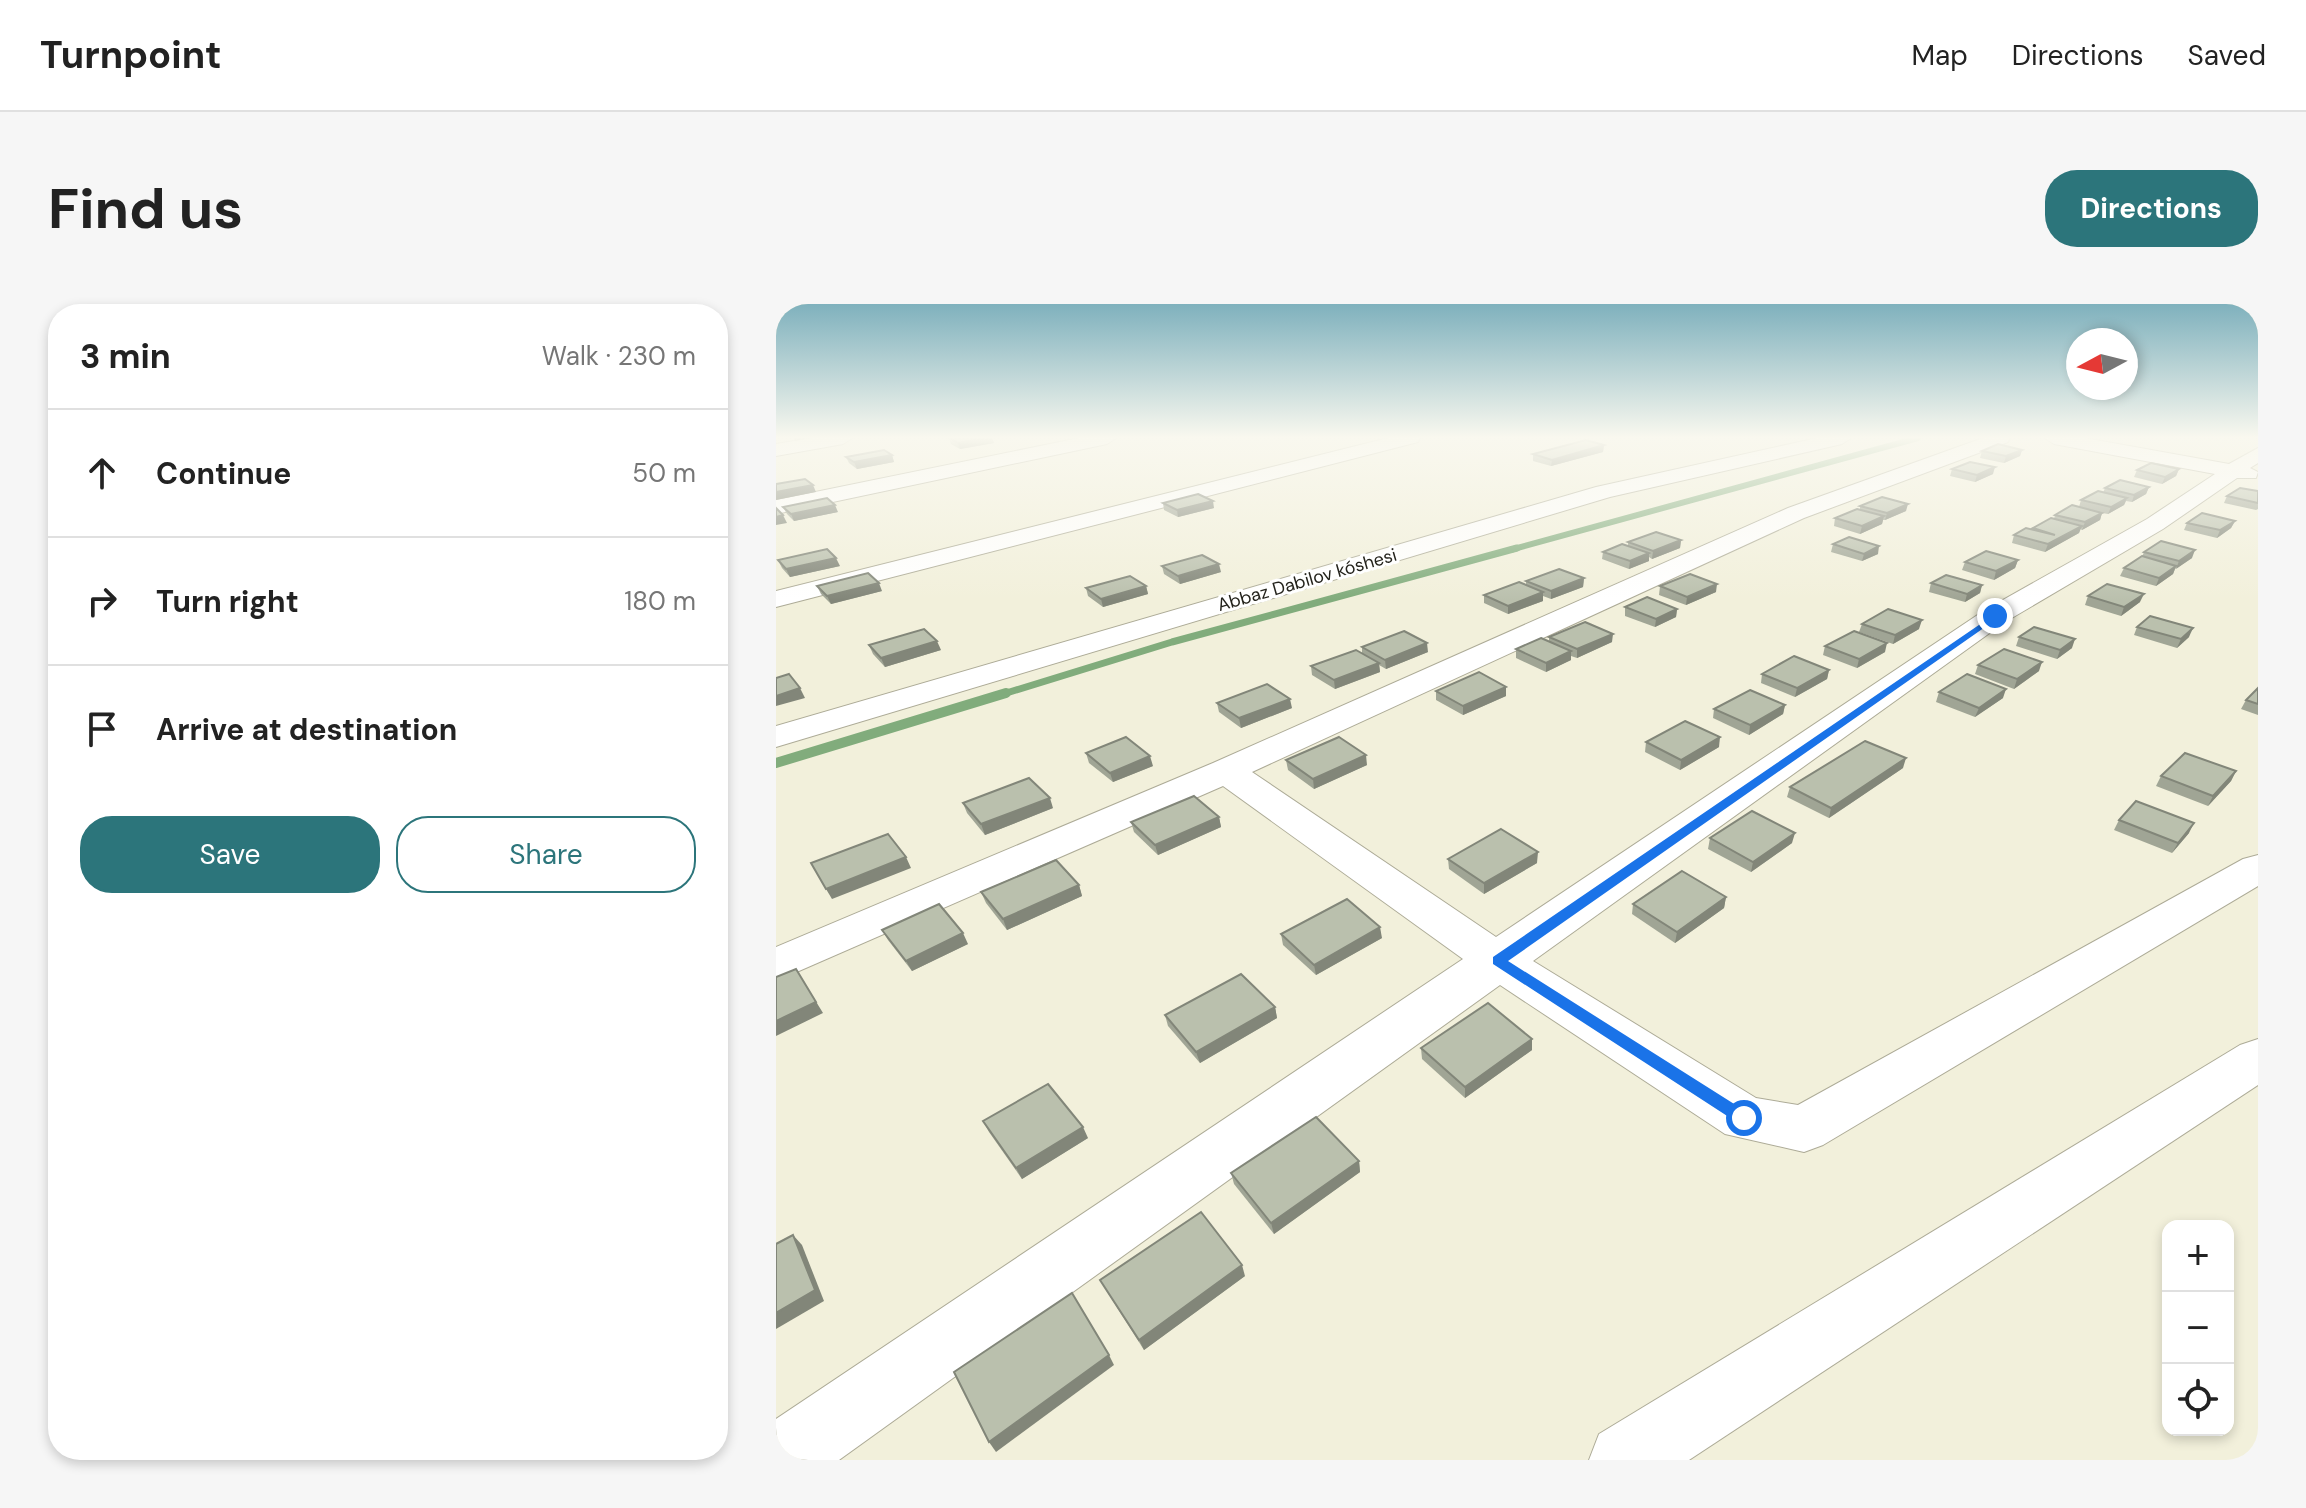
<!DOCTYPE html>
<html lang="en">
<head>
<meta charset="utf-8">
<style>
	body { margin:0; font-family:"DM Sans",sans-serif; background:#f6f6f6; color:#222 }
	.controls { position:absolute; right:24px; bottom:24px; display:grid; overflow:hidden; border-radius:16px; box-shadow:0 4px 12px #0003 }
	.controls button { width:72px; height:72px; display:grid; place-items:center; padding:0; border:0; border-bottom:2px solid #e0e0e0; background:#fff; color:#222; font:40px sans-serif }
	.compass { position:absolute; left:1290px; top:24px; width:72px; height:72px; border-radius:50%; background:#fff; box-shadow:0 4px 12px #0003; rotate:263deg }
	.stop { position:absolute; width:24px; height:24px; margin:-18px; border:6px solid #1a73e8; border-radius:50%; background:#fff }
	.stop.end { background:#1a73e8; border-color:#fff; box-shadow:0 2px 8px #0008 }
	.list { margin:0; padding:0; list-style:none }
	h2 { display:flex; justify-content:space-between; align-items:center; height:104px; margin:0; padding:0 32px; font-size:34px }
	h2 small { font-size:26px; font-weight:400; color:#767676 }
	.list li { display:grid; grid-template-columns:52px 1fr auto; gap:24px; align-items:center; box-sizing:border-box; height:128px; padding:0 32px; border-top:2px solid #e0e0e0 }
	.list b { display:block; font-size:30px; white-space:nowrap }
	.list em { font-size:26px; font-style:normal; color:#767676 }
	.actions { display:flex; gap:16px; padding:24px 32px }
	.actions a { flex:1; padding:18px 0; border:2px solid #2c757b; border-radius:32px; text-align:center; font-size:28px; color:#2c757b }
	.actions .main { background:#2c757b; color:#fff }
	.icon { flex:none; width:44px; height:44px; fill:none; stroke:currentColor; stroke-width:2; stroke-linecap:round; stroke-linejoin:round }
	.map { position:relative; flex:none; width:1482px; height:1156px; overflow:hidden; border-radius:32px }
	header { display:flex; align-items:center; gap:48px; box-sizing:border-box; height:112px; padding:0 40px; background:#fff; border-bottom:2px solid #e0e0e0 }
	header strong { font-size:38px }
	nav { display:flex; gap:44px; margin-inline-start:auto; font-size:28px }
	.intro { display:flex; align-items:center; justify-content:space-between; box-sizing:border-box; height:192px; padding:0 48px }
	h1 { margin:0; font-size:56px }
	.button { padding:20px 36px; border-radius:32px; background:#2c757b; color:#fff; font-size:28px; font-weight:700 }
	main { display:flex; gap:48px; padding:0 48px }
	aside { flex:1; background:#fff; border-radius:32px; box-shadow:0 4px 12px #0003 }
	.map>svg:first-child { display:block }
	.lines { fill:none; stroke-linecap:round; stroke-linejoin:round }
	.stream-far2 { stroke:#81ac7c; stroke-width:6 }
	.stream-far1 { stroke:#81ac7c; stroke-width:7 }
	.stream { stroke:#81ac7c; stroke-width:10 }
	.street-casing { stroke:#adab97; stroke-width:2 }
	.street { fill:#fff; fill-rule:evenodd }
	.wall { fill:#a0a595 }
	.shaded-wall { fill:#828679 }
	.building { fill:#bac0ad; stroke:#828679; stroke-width:2 }
	.route { fill:#1a73e8 }
	.labels { text-anchor:middle; dominant-baseline:central; stroke-width:6; stroke-linejoin:round; paint-order:stroke }
	.far-street-label { font-size:18px; fill:#24231c; stroke:#fff }
</style>
</head>
<body>
<header>
<strong>Turnpoint</strong>
<nav><a>Map</a><a>Directions</a><a>Saved</a></nav>
</header>
<div class="intro"><h1>Find us</h1><a class="button">Directions</a></div>
<main>
<aside>
<h2>3 min<small>Walk · 230 m</small></h2>
<ul class="list">
<li><svg class="icon" aria-label="ahead" viewBox="0 0 24 24"><path d="M12 20V5M6 11l6-6 6 6"/></svg><div><b>Continue</b></div><em>50 m</em></li>
<li><svg class="icon" aria-label="right" viewBox="0 0 24 24"><path d="M7 20v-9h11M14 6l5 5-5 5"/></svg><div><b>Turn right</b></div><em>180 m</em></li>
<li><svg class="icon" aria-label="arrive" viewBox="0 0 24 24"><path d="M6 21V4h12l-3 4 3 4H6"/></svg><div><b>Arrive at destination</b></div></li>
</ul>
<div class="actions"><a class="main">Save</a><a>Share</a></div>
</aside>
<div class="map">
<svg width="1482" height="1156" viewBox="0 0 1482 1156">
	<rect width="100%" height="100%" fill="#f2f0db"/>
	<g class="lines">
		<polyline class="stream-far2" points="734,246 1142,134"/>
		<polyline class="stream-far1" points="224,391 396,338 741,244"/>
		<polyline class="stream" points="0,459 230,389"/>
		<defs>
			<g id="street">
				<polygon points="35,134 76,134 67,140 0,152 0,140"/>
				<polygon points="303,134 340,134 331,140 0,210 0,196"/>
				<polygon points="612,134 644,134 642,138 0,303 0,287"/>
				<polygon points="1041,134 1075,134 1066,140 834,193 0,443 0,422 820,183"/>
				<polygon points="1207,134 1234,134 1232,138 1028,214 476,468 720,633 1209,306 1371,215 1439,170 1278,140 1269,134 1309,134 1453,160 1482,144 1482,159 1474,164 1482,168 1480,174 1461,174 1387,225 1229,318 757,657 980,794 1022,801 1467,555 1482,551 1482,582 1047,841 1028,848 949,830 724,681 63,1156 0,1156 0,1115 687,655 447,482 0,677 0,643 437,459 1012,204"/>
				<polygon points="1482,735 1482,781 913,1156 813,1156 823,1130 1464,741"/>
			</g>
		</defs>
		<use href="#street" class="street-casing"/>
		<use href="#street" class="street"/>
	</g>
	<g class="wall">
		<polygon points="173,134 218,139 184,145 175,140"/>
		<polygon points="828,141 827,148 775,162 757,157 757,150"/>
		<polygon points="1246,146 1244,152 1228,159 1204,154 1206,147"/>
		<polygon points="116,151 118,158 81,165 73,159 70,153"/>
		<polygon points="1176,165 1217,170 1199,178 1174,172"/>
		<polygon points="1403,165 1400,172 1386,180 1358,173 1361,166"/>
		<polygon points="1373,183 1370,190 1356,198 1350,197 1348,201 1332,210 1326,209 1324,216 1306,226 1304,225 1303,229 1269,248 1236,239 1238,231 1256,226 1257,224 1278,215 1279,211 1303,203 1305,196 1327,189 1329,184"/>
		<polygon points="1482,187 1482,205 1480,206 1448,199 1451,192"/>
		<polygon points="387,199 438,204 402,213 388,206"/>
		<polygon points="1084,202 1130,207 1109,216 1107,216 1106,220 1084,230 1058,222 1059,214 1084,206"/>
		<polygon points="7,203 62,208 18,217 11,210"/>
		<polygon points="1459,217 1455,224 1441,234 1408,226 1411,219"/>
		<polygon points="905,236 904,244 876,255 873,253 873,257 853,265 826,255 827,248 852,242 852,238"/>
		<polygon points="1057,240 1102,250 1086,257 1055,248"/>
		<polygon points="1368,248 1416,254 1399,265 1397,270 1380,282 1344,272 1348,264 1366,253"/>
		<polygon points="2,256 64,262 14,273 6,264"/>
		<polygon points="1242,256 1239,264 1218,276 1186,266 1189,258"/>
		<polygon points="386,262 445,268 404,280 388,270"/>
		<polygon points="808,274 807,283 775,295 767,292 767,297 732,310 708,299 708,291 750,281 750,277"/>
		<polygon points="1155,279 1206,281 1204,289 1189,298 1153,288"/>
		<polygon points="41,282 106,287 55,300 45,290"/>
		<polygon points="370,282 372,290 327,303 312,292 310,284"/>
		<polygon points="884,282 940,288 910,301 883,291"/>
		<polygon points="1312,292 1364,298 1345,312 1309,301"/>
		<polygon points="849,303 901,305 900,313 879,323 849,312"/>
		<polygon points="1086,320 1143,325 1117,340 1083,328"/>
		<polygon points="1361,323 1413,333 1401,344 1358,331"/>
		<polygon points="773,333 836,338 801,354 795,352 795,356 770,368 740,354 740,345 773,338"/>
		<polygon points="1243,333 1296,344 1281,355 1240,342"/>
		<polygon points="93,341 165,346 109,363 97,350"/>
		<polygon points="1049,342 1109,348 1081,364 1047,351"/>
		<polygon points="586,343 652,348 610,365 603,361 604,368 559,385 536,371 535,362 586,349"/>
		<polygon points="1202,361 1263,367 1238,385 1199,370"/>
		<polygon points="1053,366 1051,375 1019,393 985,379 986,370"/>
		<polygon points="1482,384 1482,411 1465,405 1470,396"/>
		<polygon points="660,387 730,392 687,411 660,396"/>
		<polygon points="1163,388 1227,394 1199,413 1160,398"/>
		<polygon points="441,399 516,404 465,424 443,408"/>
		<polygon points="1009,401 1007,410 973,431 937,414 938,405"/>
		<polygon points="870,438 943,443 904,466 869,448"/>
		<polygon points="310,449 377,462 337,478 313,459"/>
		<polygon points="510,456 591,461 538,485 512,466"/>
		<polygon points="1127,464 1053,514 1011,493 1014,483"/>
		<polygon points="1460,467 1455,477 1432,502 1380,482 1385,472"/>
		<polygon points="187,499 277,504 209,531 191,509"/>
		<polygon points="443,513 445,523 382,551 358,528 355,518"/>
		<polygon points="1343,516 1413,529 1396,549 1338,526"/>
		<polygon points="934,534 1016,539 975,568 932,545"/>
		<polygon points="672,555 761,559 708,590 673,565"/>
		<polygon points="303,581 306,592 231,626 210,599 205,588"/>
		<polygon points="950,593 948,604 899,639 856,610 857,600"/>
		<polygon points="106,626 192,640 136,667 112,636"/>
		<polygon points="505,630 606,634 540,671 507,641"/>
		<polygon points="499,703 501,714 424,759 392,722 389,711"/>
		<polygon points="645,744 756,746 689,794 646,755"/>
		<polygon points="207,817 312,834 246,875 213,828"/>
		<polygon points="583,857 584,868 498,930 458,880 455,869"/>
		<polygon points="469,972 368,1046 330,986 324,976"/>
	</g>
	<g class="shaded-wall">
		<polygon points="18,134 34,134 19,137"/>
		<polygon points="206,134 216,134 218,139 184,145 182,139"/>
		<polygon points="828,141 827,148 775,162 776,156"/>
		<polygon points="1246,146 1244,152 1228,159 1230,152"/>
		<polygon points="116,151 118,158 81,165 78,158"/>
		<polygon points="1219,163 1217,170 1199,178 1201,171"/>
		<polygon points="1403,165 1400,172 1386,180 1389,173"/>
		<polygon points="37,181 40,188 0,196 0,188"/>
		<polygon points="1373,183 1370,190 1356,198 1358,191"/>
		<polygon points="1351,194 1348,201 1332,210 1335,203"/>
		<polygon points="437,197 438,204 402,213 401,206"/>
		<polygon points="1132,200 1130,207 1109,216 1111,209"/>
		<polygon points="59,201 62,208 18,217 15,210"/>
		<polygon points="1326,209 1324,216 1306,226 1309,218"/>
		<polygon points="7,211 11,219 0,221 0,213"/>
		<polygon points="1108,212 1106,220 1084,230 1086,222"/>
		<polygon points="1459,217 1455,224 1441,234 1444,226"/>
		<polygon points="1306,222 1303,229 1269,248 1272,240"/>
		<polygon points="905,236 904,244 876,255 877,247"/>
		<polygon points="1103,242 1102,250 1086,257 1088,250"/>
		<polygon points="1419,246 1416,254 1400,265 1403,257"/>
		<polygon points="873,249 873,257 853,265 854,257"/>
		<polygon points="60,254 64,262 14,273 10,265"/>
		<polygon points="1242,256 1239,264 1218,276 1220,267"/>
		<polygon points="443,260 445,268 404,280 402,272"/>
		<polygon points="1400,262 1397,270 1380,282 1383,274"/>
		<polygon points="808,274 807,283 775,295 775,287"/>
		<polygon points="103,279 106,287 55,300 51,292"/>
		<polygon points="941,280 940,288 910,301 911,293"/>
		<polygon points="1206,281 1204,289 1189,298 1191,290"/>
		<polygon points="370,282 372,290 327,303 325,295"/>
		<polygon points="767,288 767,297 732,310 732,302"/>
		<polygon points="1368,290 1364,298 1345,312 1348,303"/>
		<polygon points="901,305 900,313 879,323 880,315"/>
		<polygon points="1146,316 1143,325 1117,340 1119,331"/>
		<polygon points="1417,324 1413,333 1401,344 1405,335"/>
		<polygon points="837,330 836,338 801,354 801,345"/>
		<polygon points="1299,335 1296,344 1281,355 1284,346"/>
		<polygon points="161,337 165,346 109,363 105,354"/>
		<polygon points="651,339 652,348 610,365 609,356"/>
		<polygon points="1111,339 1109,348 1081,364 1083,355"/>
		<polygon points="795,347 795,356 770,368 770,359"/>
		<polygon points="1266,358 1263,367 1238,385 1241,375"/>
		<polygon points="603,359 604,368 559,385 558,376"/>
		<polygon points="1053,366 1051,375 1019,393 1021,384"/>
		<polygon points="730,383 730,392 687,411 687,402"/>
		<polygon points="24,384 29,394 0,402 0,392"/>
		<polygon points="1230,385 1227,394 1199,413 1203,404"/>
		<polygon points="514,395 516,404 465,424 463,414"/>
		<polygon points="1009,401 1007,410 973,431 974,421"/>
		<polygon points="944,433 943,443 904,466 905,456"/>
		<polygon points="590,451 591,461 538,485 537,475"/>
		<polygon points="374,452 377,462 337,478 334,469"/>
		<polygon points="1130,454 1127,464 1053,514 1055,504"/>
		<polygon points="1460,467 1455,477 1432,502 1437,492"/>
		<polygon points="274,494 277,504 209,531 205,520"/>
		<polygon points="443,513 445,523 382,551 379,541"/>
		<polygon points="1418,519 1413,529 1396,549 1402,539"/>
		<polygon points="1019,529 1016,539 975,568 977,558"/>
		<polygon points="762,548 761,559 708,590 708,579"/>
		<polygon points="130,553 135,564 56,595 50,585"/>
		<polygon points="303,581 306,592 231,626 227,615"/>
		<polygon points="950,593 948,604 899,639 901,628"/>
		<polygon points="604,623 606,634 540,671 538,661"/>
		<polygon points="187,629 192,640 136,667 130,657"/>
		<polygon points="20,665 47,709 0,732 0,717"/>
		<polygon points="499,703 501,714 424,759 420,748"/>
		<polygon points="756,735 756,746 689,794 689,783"/>
		<polygon points="307,823 312,834 246,875 240,864"/>
		<polygon points="583,857 584,868 498,930 495,919"/>
		<polygon points="17,931 26,941 48,997 0,1025 0,1009"/>
		<polygon points="466,961 469,972 368,1046 363,1036"/>
		<polygon points="333,1051 338,1061 220,1148 213,1138"/>
	</g>
	<g class="building">
		<polygon points="174,134 206,134 182,139"/>
		<polygon points="810,136 828,141 776,156 757,150"/>
		<polygon points="1222,140 1246,146 1230,152 1206,147"/>
		<polygon points="108,146 116,151 78,158 70,153"/>
		<polygon points="1194,158 1219,163 1201,171 1176,165"/>
		<polygon points="1375,159 1403,165 1389,173 1361,166"/>
		<polygon points="29,175 37,181 0,188 0,180"/>
		<polygon points="1344,176 1373,183 1358,191 1329,184"/>
		<polygon points="1464,184 1482,187 1482,199 1451,192"/>
		<polygon points="1322,187 1351,194 1335,203 1305,196"/>
		<polygon points="422,190 437,197 401,206 387,199"/>
		<polygon points="1106,193 1132,200 1111,209 1084,202"/>
		<polygon points="51,194 59,201 15,210 7,203"/>
		<polygon points="1296,201 1326,209 1309,218 1279,211"/>
		<polygon points="0,204 7,211 0,213"/>
		<polygon points="1081,205 1108,212 1086,222 1059,214"/>
		<polygon points="1426,209 1459,217 1444,226 1411,219"/>
		<polygon points="1275,214 1306,222 1272,240 1238,231 1250,224 1279,231 1257,224"/>
		<polygon points="880,228 905,236 877,247 852,238"/>
		<polygon points="1073,233 1103,242 1088,250 1057,240"/>
		<polygon points="1385,237 1419,246 1403,257 1368,248"/>
		<polygon points="846,240 873,249 854,257 827,248"/>
		<polygon points="51,245 60,254 10,265 2,256"/>
		<polygon points="1210,247 1242,256 1220,267 1189,258"/>
		<polygon points="426,251 443,260 402,272 386,262"/>
		<polygon points="1366,252 1400,262 1383,274 1348,264"/>
		<polygon points="783,265 808,274 775,287 750,277"/>
		<polygon points="92,269 103,279 51,292 41,282"/>
		<polygon points="914,270 941,280 911,293 884,282"/>
		<polygon points="1170,271 1206,281 1191,290 1155,279"/>
		<polygon points="354,272 370,282 325,295 310,284"/>
		<polygon points="743,278 767,288 732,302 708,291"/>
		<polygon points="1331,280 1368,290 1348,303 1312,292"/>
		<polygon points="871,293 901,305 880,315 849,303"/>
		<polygon points="1112,305 1146,316 1119,331 1086,320"/>
		<polygon points="1374,312 1417,324 1405,335 1361,323"/>
		<polygon points="809,318 837,330 801,345 773,333"/>
		<polygon points="1258,323 1299,335 1284,346 1243,333"/>
		<polygon points="148,325 161,337 105,354 93,341"/>
		<polygon points="628,327 651,339 609,356 586,343"/>
		<polygon points="1078,327 1111,339 1083,355 1049,342"/>
		<polygon points="765,334 795,347 770,359 740,345"/>
		<polygon points="1228,345 1266,358 1241,375 1202,361"/>
		<polygon points="580,346 603,359 558,376 535,362"/>
		<polygon points="1018,352 1053,366 1021,384 986,370"/>
		<polygon points="703,368 730,383 687,402 660,387"/>
		<polygon points="13,370 24,384 0,392 0,374"/>
		<polygon points="1191,370 1230,385 1203,404 1163,388"/>
		<polygon points="491,380 514,395 463,414 441,399"/>
		<polygon points="1482,384 1482,400 1470,396"/>
		<polygon points="974,386 1009,401 974,421 938,405"/>
		<polygon points="909,417 944,433 905,456 870,438"/>
		<polygon points="350,433 374,452 334,469 310,449"/>
		<polygon points="563,433 590,451 537,475 510,456"/>
		<polygon points="1089,437 1130,454 1055,504 1014,483"/>
		<polygon points="1409,449 1460,467 1437,492 1385,472"/>
		<polygon points="253,474 274,494 205,520 187,499"/>
		<polygon points="418,492 443,513 379,541 355,518"/>
		<polygon points="1360,497 1418,519 1402,539 1343,516"/>
		<polygon points="976,507 1019,529 977,558 934,534"/>
		<polygon points="725,525 762,548 708,579 672,555"/>
		<polygon points="112,530 130,553 50,585 35,559"/>
		<polygon points="280,556 303,581 227,615 205,588"/>
		<polygon points="906,567 950,593 901,628 857,600"/>
		<polygon points="571,595 604,623 538,661 505,630"/>
		<polygon points="163,600 187,629 130,657 106,626"/>
		<polygon points="20,665 40,698 0,717 0,673"/>
		<polygon points="465,670 499,703 420,748 389,711"/>
		<polygon points="712,699 756,735 689,783 645,744"/>
		<polygon points="272,780 307,823 240,864 207,817"/>
		<polygon points="540,813 583,857 495,919 455,869"/>
		<polygon points="425,908 466,961 363,1036 324,976"/>
		<polygon points="17,931 39,986 0,1009 0,940"/>
		<polygon points="296,989 333,1051 213,1138 178,1068"/>
	</g>
	<linearGradient id="sky" x2="0" y2="1"><stop stop-color="#7fb1bd"/><stop offset="0.45" stop-color="#f9f8ef"/><stop offset="1" stop-color="#f9f8ef" stop-opacity="0"/></linearGradient>
	<rect width="1482" height="296" fill="url(#sky)"/>
	<polygon class="route" points="1219,310 1222,314 732,657 974,810 977,814 974,819 962,819 717,660 717,653"/>
	<g class="labels">
		<g class="far-street-label">
			<text transform="translate(531 276) rotate(-16)">Abbaz Dabilov kóshesi</text>
		</g>
	</g>
</svg>
<div class="controls">
<button>+</button>
<button>−</button>
<button><svg class="icon" aria-label="locate" viewBox="0 0 24 24"><circle cx="12" cy="12" r="6"/><path d="M12 2v4M12 18v4M2 12h4M18 12h4"/></svg></button>
</div>
<svg class="compass" viewBox="-18 -18 36 36"><path d="M0-13l5 13h-10z" fill="#e53935"/><path d="M0 13l5-13h-10z" fill="#767676"/></svg>
<div class="stop" style="left:968px;top:814px"></div>
<div class="stop end" style="left:1219px;top:312px"></div>
</div>
</main>
</body>
</html>
